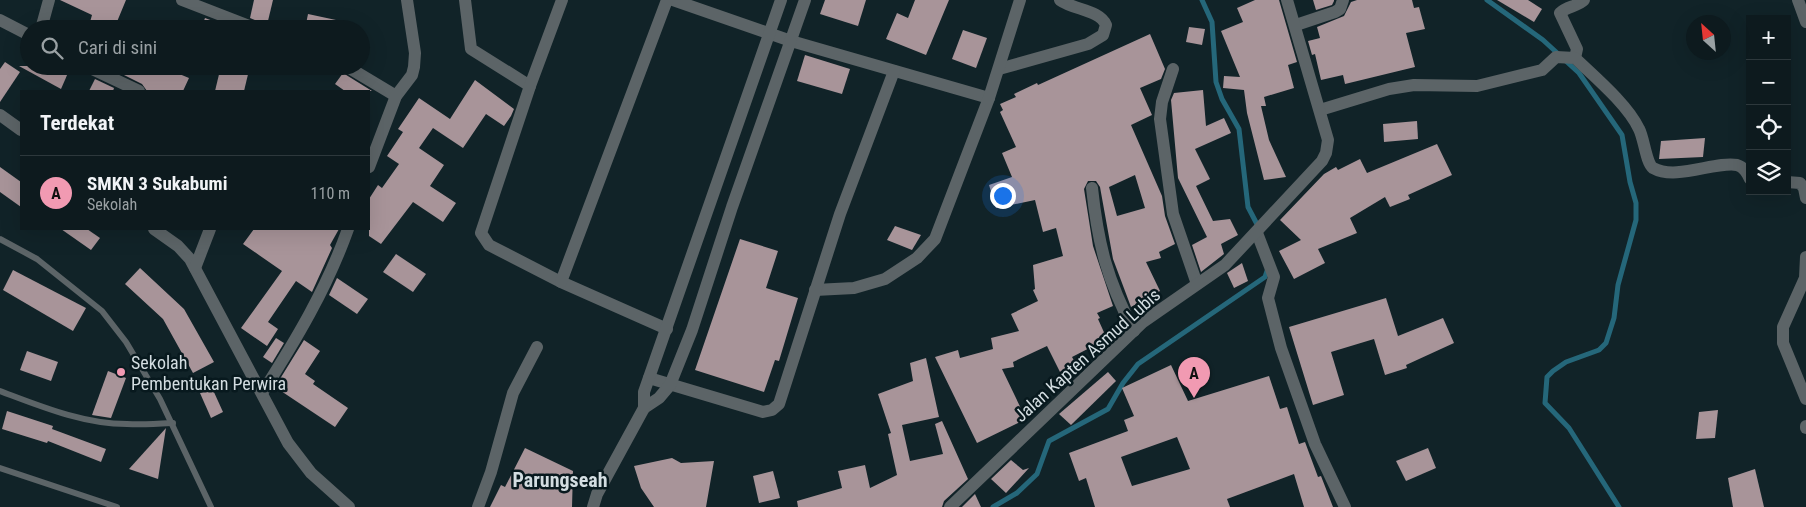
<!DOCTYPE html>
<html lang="id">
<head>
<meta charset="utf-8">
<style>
	body { margin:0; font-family:"Roboto Condensed",sans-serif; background:#1b272b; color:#f1f3f6 }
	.controls { position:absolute; right:15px; top:15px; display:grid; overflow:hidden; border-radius:0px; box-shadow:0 5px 20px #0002 }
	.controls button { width:45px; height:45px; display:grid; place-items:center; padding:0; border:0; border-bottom:1px solid #2d383c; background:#0d1a1e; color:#f1f3f6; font:25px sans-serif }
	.compass { position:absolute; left:1686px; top:15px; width:45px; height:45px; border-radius:50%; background:#0d1a1e; box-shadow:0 5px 20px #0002; rotate:333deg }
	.you { position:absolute; left:1002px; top:195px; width:18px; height:18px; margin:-12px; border:4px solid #fff; border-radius:50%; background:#1a73e8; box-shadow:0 0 0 8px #1a73e833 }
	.badge { display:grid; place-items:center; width:32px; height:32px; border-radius:50%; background:#f19ab2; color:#111; font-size:16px; font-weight:700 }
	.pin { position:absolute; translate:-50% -41px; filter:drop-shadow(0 1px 2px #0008) }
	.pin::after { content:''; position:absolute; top:26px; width:18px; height:15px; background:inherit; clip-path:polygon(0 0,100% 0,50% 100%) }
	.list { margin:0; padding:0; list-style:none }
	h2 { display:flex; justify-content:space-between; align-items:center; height:65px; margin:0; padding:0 20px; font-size:21px }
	h2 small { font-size:16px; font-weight:400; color:#9aa1a4 }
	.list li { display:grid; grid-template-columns:32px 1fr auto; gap:15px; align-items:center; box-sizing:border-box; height:75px; padding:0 20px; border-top:1px solid #2d383c }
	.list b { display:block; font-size:19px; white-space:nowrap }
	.list p { margin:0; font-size:16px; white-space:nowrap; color:#9aa1a4 }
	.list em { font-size:16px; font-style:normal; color:#9aa1a4 }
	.icon { flex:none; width:28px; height:28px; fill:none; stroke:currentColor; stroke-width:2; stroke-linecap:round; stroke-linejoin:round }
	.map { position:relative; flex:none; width:1806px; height:507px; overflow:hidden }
	.search { position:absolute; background:#0d1a1e; box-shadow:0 5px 20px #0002; left:20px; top:20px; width:350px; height:55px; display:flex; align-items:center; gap:12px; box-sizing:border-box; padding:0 18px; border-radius:28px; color:#9aa1a4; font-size:19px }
	.panel { position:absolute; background:#0d1a1e; box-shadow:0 5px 20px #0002; left:20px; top:90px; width:350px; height:140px; border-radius:0px }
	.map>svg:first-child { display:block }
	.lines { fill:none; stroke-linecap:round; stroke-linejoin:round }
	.stream { stroke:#25677a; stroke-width:5 }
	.building { fill:#a89499; fill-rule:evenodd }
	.service { stroke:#5c6467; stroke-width:6 }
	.minor { stroke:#5c6467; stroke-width:12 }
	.poi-dot { fill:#f19ab2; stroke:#08191e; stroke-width:2 }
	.labels { text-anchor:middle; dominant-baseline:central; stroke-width:5; stroke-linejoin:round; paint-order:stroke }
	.street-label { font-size:18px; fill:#d3dde1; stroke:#08191e }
	.poi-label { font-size:18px; fill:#d3dde1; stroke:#08191e; text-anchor:start }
	.quarter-label { font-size:20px; font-weight:bold; fill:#d3dde1; stroke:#08191e }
</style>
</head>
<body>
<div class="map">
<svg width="1806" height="507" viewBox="0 0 1806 507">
	<rect width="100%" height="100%" fill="#112328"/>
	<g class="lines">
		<g class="stream">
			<polyline points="1202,0 1212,22 1216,82 1222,99 1239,129 1248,207 1259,228"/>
			<polyline points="1487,0 1543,40 1579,73 1622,135 1630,182 1636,203 1636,220 1618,285 1614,318 1606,343 1599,350 1566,362 1553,371 1547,377 1545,403 1569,428 1619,507"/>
			<polyline points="993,507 1017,493 1037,474 1049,441 1108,409 1123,383 1138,364 1265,277 1268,268"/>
		</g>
	</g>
	<g class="building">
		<polygon points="60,0 126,0 114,29 88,29 92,15"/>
		<polygon points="254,0 273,0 267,25 250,18"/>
		<polygon points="825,0 866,0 858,26 820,14"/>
		<polygon points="915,0 949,0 926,55 886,39 897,13 908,18"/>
		<polygon points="1255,0 1279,0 1297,62 1288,65 1294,88 1264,97 1266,106 1261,106 1269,140 1286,177 1264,180 1247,113 1244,90 1223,88 1224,76 1240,77 1221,31 1243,22 1237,8"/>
		<polygon points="1313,0 1334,0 1334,1 1332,5 1316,10"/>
		<polygon points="1357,0 1412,0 1414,8 1419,7 1425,29 1406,33 1415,67 1345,84 1343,75 1321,80 1315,54 1312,55 1308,41 1320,38 1317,27 1344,16 1351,2"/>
		<polygon points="1497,0 1528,0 1542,9 1534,22"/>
		<polygon points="308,14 350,23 349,29 305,29"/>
		<polygon points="205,18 234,29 201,29"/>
		<polygon points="1189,27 1205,29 1202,45 1186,42"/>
		<polygon points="963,30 987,38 976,68 952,59"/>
		<path d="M1150 34 1165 69 1161 79 1140 88 1152 115 1131 125 1162 196 1165 216 1175 244 1159 252 1161 258 1146 262 1160 291 1131 307 1113 259 1100 187 1096 181H1088L1084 189 1093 246 1113 306 1097 313 1100 318 1098 319 1107 339 1072 357 1077 366 1061 374 1047 346 1013 362 1014 367 1002 369 1026 419 977 443 935 357 958 350 960 358 993 349 991 338 1019 331 1011 314 1038 301 1033 290 1035 289 1033 265 1063 256 1056 228 1043 232 1035 200 996 208 989 185 1012 177 1002 153 1016 147 1000 112 1003 110 1000 104 1016 97 1014 94 1037 83 1038 85ZM1135 175 1145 208 1117 216 1109 187Z"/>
		<polygon points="805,55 850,69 842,94 797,81"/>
		<polygon points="5,62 20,72 0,102 0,69"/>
		<polygon points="19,66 71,66 61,89"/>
		<polygon points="106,66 160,66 189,78 183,91 147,91 142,84"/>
		<polygon points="221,66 250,66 244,91 215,91"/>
		<polygon points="343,73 372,91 345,91 335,84"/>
		<polygon points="95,79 114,88 113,91 89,91"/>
		<polygon points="475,80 514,109 511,116 504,126 486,114 463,148 433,128 419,148 444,165 430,186 456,203 443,222 413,202 381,244 369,236 369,199 378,185 382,188 399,164 387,156 403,132 398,129 419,98 450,119"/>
		<polygon points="1203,90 1206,126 1224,118 1231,133 1195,149 1210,179 1196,186 1213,221 1230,219 1238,235 1221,244 1224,254 1201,272 1192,245 1207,237 1178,178 1171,100 1174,93"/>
		<polygon points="1417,121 1418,139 1384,142 1383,124"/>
		<polygon points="1705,138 1703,157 1659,159 1661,141"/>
		<polygon points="1437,144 1452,175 1408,195 1410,199 1390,207 1385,197 1350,218 1357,233 1318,249 1325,263 1294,279 1279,251 1301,240 1280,220 1324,174 1336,167 1338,170 1360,159 1367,173"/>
		<polygon points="0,167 21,182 21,207 0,192"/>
		<polygon points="895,226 921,235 912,250 887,240"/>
		<polygon points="61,229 87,229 100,238 91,250"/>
		<polygon points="254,229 339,229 330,245 332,248 312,292 296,281 268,322 278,329 267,346 241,328 282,271 243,244"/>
		<polygon points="740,239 778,251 766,288 798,298 779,361 775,360 764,392 695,370"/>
		<polygon points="396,254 426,274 413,292 383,272"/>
		<polygon points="1242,263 1248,281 1234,288 1227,273"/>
		<polygon points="140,268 184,309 214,362 193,373 163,319 125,284"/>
		<polygon points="13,270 86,308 73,331 3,290"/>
		<polygon points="337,278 368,299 357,314 329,295"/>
		<polygon points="1386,298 1398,336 1443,318 1454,343 1406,365 1407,368 1385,375 1374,339 1331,352 1344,395 1313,405 1289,327"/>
		<polygon points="276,338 284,343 272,363 263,357"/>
		<polygon points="304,340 320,351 305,374 315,381 313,384 348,408 335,427 275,387"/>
		<polygon points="27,351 58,362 51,381 20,370"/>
		<polygon points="926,358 939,417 902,425 910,461 943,454 935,424 942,421 968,479 944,501 942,507 798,507 797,501 842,488 838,471 865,465 870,488 897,475 888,434 891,433 878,394 913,381 910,363"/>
		<path d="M1171 365 1188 401 1269 376 1280 409 1287 407 1299 444 1305 442 1318 477 1321 476 1333 507H1304L1294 474 1227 499 1230 507H1095L1086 478 1079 481 1069 453 1128 431 1124 420 1134 416 1122 388ZM1177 437 1190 469 1132 486 1121 457Z"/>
		<polygon points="108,371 126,378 111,418 92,415"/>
		<polygon points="1108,372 1116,381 1071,425 1059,414"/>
		<polygon points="213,390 223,412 211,418 200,393"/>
		<polygon points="1718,410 1715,438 1696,439 1699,412"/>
		<polygon points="7,411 53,426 52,429 106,449 101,462 48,441 47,443 2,429"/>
		<polygon points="166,428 158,479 129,469"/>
		<polygon points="525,448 573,471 572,507 490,507 501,485 505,487"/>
		<polygon points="1428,448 1436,468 1406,481 1396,461"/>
		<polygon points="672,458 681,463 714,461 706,507 654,507 641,488 634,466"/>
		<polygon points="1011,460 1023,470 1029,468 1006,493 991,479"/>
		<polygon points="1755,469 1764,507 1733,507 1728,478"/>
		<polygon points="773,471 780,498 759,503 753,476"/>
		<polygon points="975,494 981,507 962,507"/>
	</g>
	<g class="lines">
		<g class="service">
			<polyline points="0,239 37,259 102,311 126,342 160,399 211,507"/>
			<path d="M0 391C40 406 83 424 127 424 142 425 157 424 173 423"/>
			<polyline points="0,468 117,507"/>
		</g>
		<g class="minor">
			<polyline points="182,0 257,29"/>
			<polyline points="465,0 471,49 530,86"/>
			<polyline points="562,0 530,86 481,233 489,245 561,282 667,329"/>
			<polyline points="673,0 791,41 989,98"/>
			<polyline points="1798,0 1806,22"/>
			<polyline points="0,20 29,35"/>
			<polyline points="1296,25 1335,12 1340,9 1343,0"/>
			<polyline points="41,29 49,0"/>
			<path d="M1575 58 1577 49 1560 13C1567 6 1577 7 1584 0"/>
			<polyline points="86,66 139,91"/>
			<polyline points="346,66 396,96"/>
			<path d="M999 69 1088 44 1103 35 1106 25C1100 10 1074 10 1060 0"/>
			<polyline points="1173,69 1162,102 1160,119 1173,214 1197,284"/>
			<path d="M1320 110 1389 89 1414 85 1477 86 1542 70 1556 57 1575 58C1595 77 1628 105 1639 129 1644 138 1646 163 1653 168 1676 181 1715 161 1737 165 1744 167 1747 173 1750 179"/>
			<polyline points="0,115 21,130"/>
			<polyline points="369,167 396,96 412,75 414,67 415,53 407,0"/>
			<polyline points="1787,182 1800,183 1804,188 1806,198"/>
			<path d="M1092 188C1098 244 1107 280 1134 331"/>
			<polyline points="154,229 178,246 190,259 288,443 311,473 349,507"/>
			<polyline points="1257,233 1274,277 1268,298 1281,348 1315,444 1345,507"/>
			<polyline points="1806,257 1805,278 1783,327 1783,343 1806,399"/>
			<polyline points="195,268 210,229"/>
			<polyline points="561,282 667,0"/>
			<polyline points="815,290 854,288 885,279 917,258 935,239 989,98 1020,0"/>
			<polyline points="649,378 763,412 772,410 779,404 840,214 894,71"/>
			<path d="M262 393C296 340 327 288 348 229"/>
			<polyline points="644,408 659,398 670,385 692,330 732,207 805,0"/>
			<polyline points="1806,426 1806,428"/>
			<polyline points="478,507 491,472 513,393 537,347"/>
			<polyline points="593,507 597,494 644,408 644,392 781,0"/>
			<polyline points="950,507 1143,322 1225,265 1322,161 1326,153 1328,140 1287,0"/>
		</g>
	</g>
	<circle class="poi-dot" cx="121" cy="372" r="5"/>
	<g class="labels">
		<g class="street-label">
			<text transform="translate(1087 355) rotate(-42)">Jalan Kapten Asmud Lubis</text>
		</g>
		<g class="poi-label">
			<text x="131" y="362">Sekolah<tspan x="131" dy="21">Pembentukan Perwira</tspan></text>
		</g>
		<g class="quarter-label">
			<text x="560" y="480">Parungseah</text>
		</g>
	</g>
</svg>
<div class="controls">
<button>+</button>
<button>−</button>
<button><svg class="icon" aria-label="locate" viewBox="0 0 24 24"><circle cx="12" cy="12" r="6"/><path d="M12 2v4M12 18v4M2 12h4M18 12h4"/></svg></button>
<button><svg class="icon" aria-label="layers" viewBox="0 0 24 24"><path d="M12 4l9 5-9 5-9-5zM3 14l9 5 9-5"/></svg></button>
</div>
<svg class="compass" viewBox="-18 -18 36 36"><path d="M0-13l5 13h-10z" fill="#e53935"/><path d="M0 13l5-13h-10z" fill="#9aa1a4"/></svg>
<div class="you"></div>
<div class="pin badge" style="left:1194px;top:398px">A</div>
<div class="search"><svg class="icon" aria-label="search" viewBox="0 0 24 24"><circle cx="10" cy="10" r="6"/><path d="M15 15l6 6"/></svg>Cari di sini</div>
<section class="panel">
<h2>Terdekat<small></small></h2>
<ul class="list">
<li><span class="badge">A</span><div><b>SMKN 3 Sukabumi</b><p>Sekolah</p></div><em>110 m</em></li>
</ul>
</section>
</div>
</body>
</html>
